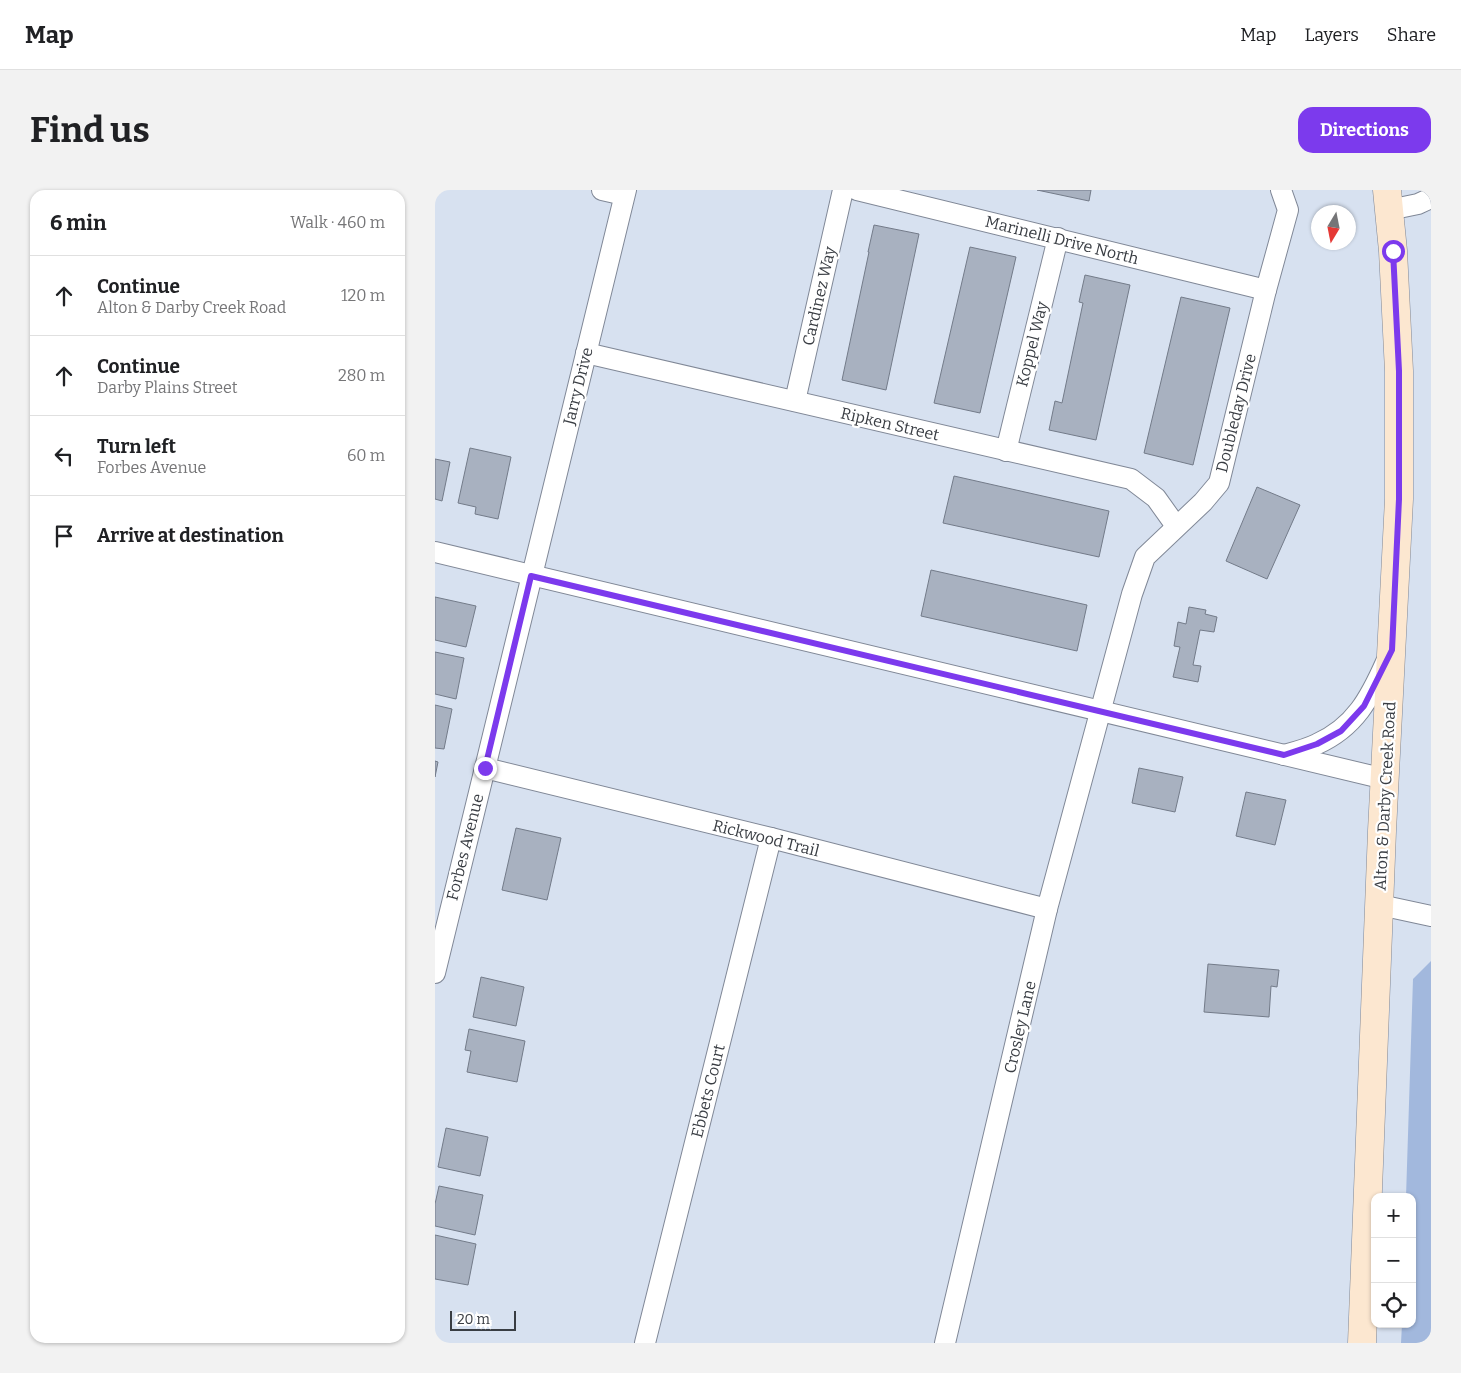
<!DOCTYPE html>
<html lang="en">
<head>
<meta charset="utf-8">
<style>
	body { margin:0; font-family:Bitter,serif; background:#f2f2f2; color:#202124 }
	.controls { position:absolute; right:15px; bottom:15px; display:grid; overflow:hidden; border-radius:10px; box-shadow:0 1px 4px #0004 }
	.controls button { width:45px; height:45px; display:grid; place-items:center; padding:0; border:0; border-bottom:1px solid #e0e0e0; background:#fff; color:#202124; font:25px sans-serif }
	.compass { position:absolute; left:876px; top:15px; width:45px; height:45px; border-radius:50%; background:#fff; box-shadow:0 1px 4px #0004; rotate:190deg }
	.scale { position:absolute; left:15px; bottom:12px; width:66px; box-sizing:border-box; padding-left:5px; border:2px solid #393d43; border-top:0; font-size:14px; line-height:18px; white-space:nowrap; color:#393d43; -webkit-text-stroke:4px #fff; paint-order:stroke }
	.stop { position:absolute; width:15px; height:15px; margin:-11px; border:4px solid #7c3aed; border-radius:50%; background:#fff }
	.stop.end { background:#7c3aed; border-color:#fff; box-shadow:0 1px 5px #0008 }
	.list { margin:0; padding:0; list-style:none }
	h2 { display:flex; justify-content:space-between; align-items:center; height:65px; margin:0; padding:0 20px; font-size:21px }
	h2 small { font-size:16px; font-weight:400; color:#757577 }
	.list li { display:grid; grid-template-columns:32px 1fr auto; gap:15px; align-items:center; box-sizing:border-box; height:80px; padding:0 20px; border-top:1px solid #e0e0e0 }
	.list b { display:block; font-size:19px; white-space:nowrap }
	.list p { margin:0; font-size:16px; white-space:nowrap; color:#757577 }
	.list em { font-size:16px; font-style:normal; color:#757577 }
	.icon { flex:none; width:28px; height:28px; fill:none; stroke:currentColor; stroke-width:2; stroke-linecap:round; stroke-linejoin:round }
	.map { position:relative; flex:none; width:996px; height:1153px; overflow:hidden; border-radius:15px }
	header { display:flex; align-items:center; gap:30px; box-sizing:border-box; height:70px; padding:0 25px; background:#fff; border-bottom:1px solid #e0e0e0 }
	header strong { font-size:24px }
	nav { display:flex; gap:28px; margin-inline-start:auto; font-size:18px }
	.intro { display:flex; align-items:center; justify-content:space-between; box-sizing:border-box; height:120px; padding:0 30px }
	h1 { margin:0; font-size:35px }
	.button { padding:12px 22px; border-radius:15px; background:#7c3aed; color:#fff; font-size:18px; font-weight:700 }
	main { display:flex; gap:30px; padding:0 30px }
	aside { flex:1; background:#fff; border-radius:15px; box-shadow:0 1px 4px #0004 }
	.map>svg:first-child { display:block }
	.green { fill:#a2b8dd }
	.building { fill:#a8b1c0; stroke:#737b89 }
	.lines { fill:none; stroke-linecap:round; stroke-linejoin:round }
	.minor-casing { stroke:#808897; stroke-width:22 }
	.secondary-casing { stroke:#808897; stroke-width:29 }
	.minor { stroke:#fff; stroke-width:20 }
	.secondary { stroke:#fce7d0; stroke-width:28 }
	.route { stroke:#7c3aed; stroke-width:6 }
	.labels { text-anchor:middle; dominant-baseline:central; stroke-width:4.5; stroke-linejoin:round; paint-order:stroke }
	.street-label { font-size:16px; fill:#393d43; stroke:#fff }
</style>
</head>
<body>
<header>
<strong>Map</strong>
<nav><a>Map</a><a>Layers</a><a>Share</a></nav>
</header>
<div class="intro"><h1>Find us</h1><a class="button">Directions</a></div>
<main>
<aside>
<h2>6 min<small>Walk · 460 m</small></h2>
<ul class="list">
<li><svg class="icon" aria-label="ahead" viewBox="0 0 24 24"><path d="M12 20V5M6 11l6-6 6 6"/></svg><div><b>Continue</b><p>Alton &amp; Darby Creek Road</p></div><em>120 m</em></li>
<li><svg class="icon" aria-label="ahead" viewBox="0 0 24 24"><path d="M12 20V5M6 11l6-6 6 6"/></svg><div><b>Continue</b><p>Darby Plains Street</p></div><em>280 m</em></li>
<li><svg class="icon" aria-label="left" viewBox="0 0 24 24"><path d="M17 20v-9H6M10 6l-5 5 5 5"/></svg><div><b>Turn left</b><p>Forbes Avenue</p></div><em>60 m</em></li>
<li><svg class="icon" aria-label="arrive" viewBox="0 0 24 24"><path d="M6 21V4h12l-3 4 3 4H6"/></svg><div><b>Arrive at destination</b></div></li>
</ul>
</aside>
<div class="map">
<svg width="996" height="1153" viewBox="0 0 996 1153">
	<rect width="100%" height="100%" fill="#d7e1f0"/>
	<polygon class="green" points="996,771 996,1153 966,1153 967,1134 977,1134 977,1007 971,1007 978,789"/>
	<g class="building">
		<polygon points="602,0 656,0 654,11"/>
		<polygon points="439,35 484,44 451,200 407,190 434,62 433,62"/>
		<polygon points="535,57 581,67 545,223 499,213"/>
		<polygon points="650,85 695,95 661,250 614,240 620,211 627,213 648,113 644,112"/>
		<polygon points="746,107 795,118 758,275 709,263"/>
		<polygon points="35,258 76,267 63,329 40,324 41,317 23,313"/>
		<polygon points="0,269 15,272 7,311 0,309"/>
		<polygon points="519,286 674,321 664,367 508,333"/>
		<polygon points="822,297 865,315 832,389 791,371"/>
		<polygon points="496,380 652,415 642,461 486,426"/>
		<polygon points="0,407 41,416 31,457 0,450"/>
		<polygon points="754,417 771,420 770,424 782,427 779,442 765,440 758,475 766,476 763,492 738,487 745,457 739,456 743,432 751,434"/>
		<polygon points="0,462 29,468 21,509 0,504"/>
		<polygon points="0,515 17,519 9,559 0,558"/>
		<polygon points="0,571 3,572 0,587"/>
		<polygon points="704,578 748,587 740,622 697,613"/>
		<polygon points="811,602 851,610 840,655 801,646"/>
		<polygon points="81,638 126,648 112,710 67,700"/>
		<polygon points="773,774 844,780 842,797 836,796 834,827 769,822"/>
		<polygon points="46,787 89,797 81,836 38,827"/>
		<polygon points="34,839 90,851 82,892 32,882 36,861 30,860"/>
		<polygon points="11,938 53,947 45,986 3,977"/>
		<polygon points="4,996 48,1005 40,1045 0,1036 0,1014"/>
		<polygon points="0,1045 41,1054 33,1095 0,1089"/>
	</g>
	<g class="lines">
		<defs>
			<g id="minor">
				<polyline points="167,0 189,5"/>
				<polyline points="422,0 831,100"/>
				<polyline points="954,20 983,14 996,8"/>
				<polyline points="151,163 696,289 721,308 741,336"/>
				<polyline points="360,211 408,0"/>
				<polyline points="571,261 623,48"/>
				<polyline points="0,362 950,589"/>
				<path d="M849 565C860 562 872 559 882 554 920 537 935 508 951 472"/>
				<polyline points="50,578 336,648 612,719"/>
				<polyline points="945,715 996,726"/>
				<polyline points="0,783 191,0"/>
				<polyline points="210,1153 336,648"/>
				<polyline points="510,1153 612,719 697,404 710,367 768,312 784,293 831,100 853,20 846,0"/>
			</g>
			<polyline id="secondary" points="927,1153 947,641 964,309 964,181 958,61 952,0"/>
		</defs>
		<use href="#minor" class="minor-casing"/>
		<use href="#secondary" class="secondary-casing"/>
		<use href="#minor" class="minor"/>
		<use href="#secondary" class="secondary"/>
	</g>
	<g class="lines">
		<polyline class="route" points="50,578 96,386 849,565 882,554 906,541 929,516 957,460 964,309 964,181 958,61"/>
	</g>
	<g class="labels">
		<g class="street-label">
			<text transform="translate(627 50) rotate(14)">Marinelli Drive North</text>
			<text transform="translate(384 106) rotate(-77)">Cardinez Way</text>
			<text transform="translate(597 154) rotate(-76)">Koppel Way</text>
			<text transform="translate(143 196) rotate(-76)">Jarry Drive</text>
			<text transform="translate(801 223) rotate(-76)">Doubleday Drive</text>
			<text transform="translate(455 234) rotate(13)">Ripken Street</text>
			<text transform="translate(950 606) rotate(-87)">Alton &amp; Darby Creek Road</text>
			<text transform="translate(331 648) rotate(14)">Rickwood Trail</text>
			<text transform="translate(30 657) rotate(-76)">Forbes Avenue</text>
			<text transform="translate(585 837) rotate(-77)">Crosley Lane</text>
			<text transform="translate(273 901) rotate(-76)">Ebbets Court</text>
		</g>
	</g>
</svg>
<div class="controls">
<button>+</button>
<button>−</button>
<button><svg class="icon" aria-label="locate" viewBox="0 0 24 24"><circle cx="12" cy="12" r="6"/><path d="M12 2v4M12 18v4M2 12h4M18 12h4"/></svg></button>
</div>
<svg class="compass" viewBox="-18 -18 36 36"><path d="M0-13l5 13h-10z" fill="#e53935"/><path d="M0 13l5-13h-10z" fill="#757577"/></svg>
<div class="scale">20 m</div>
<div class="stop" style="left:958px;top:61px"></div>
<div class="stop end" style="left:50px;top:578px"></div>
</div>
</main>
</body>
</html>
